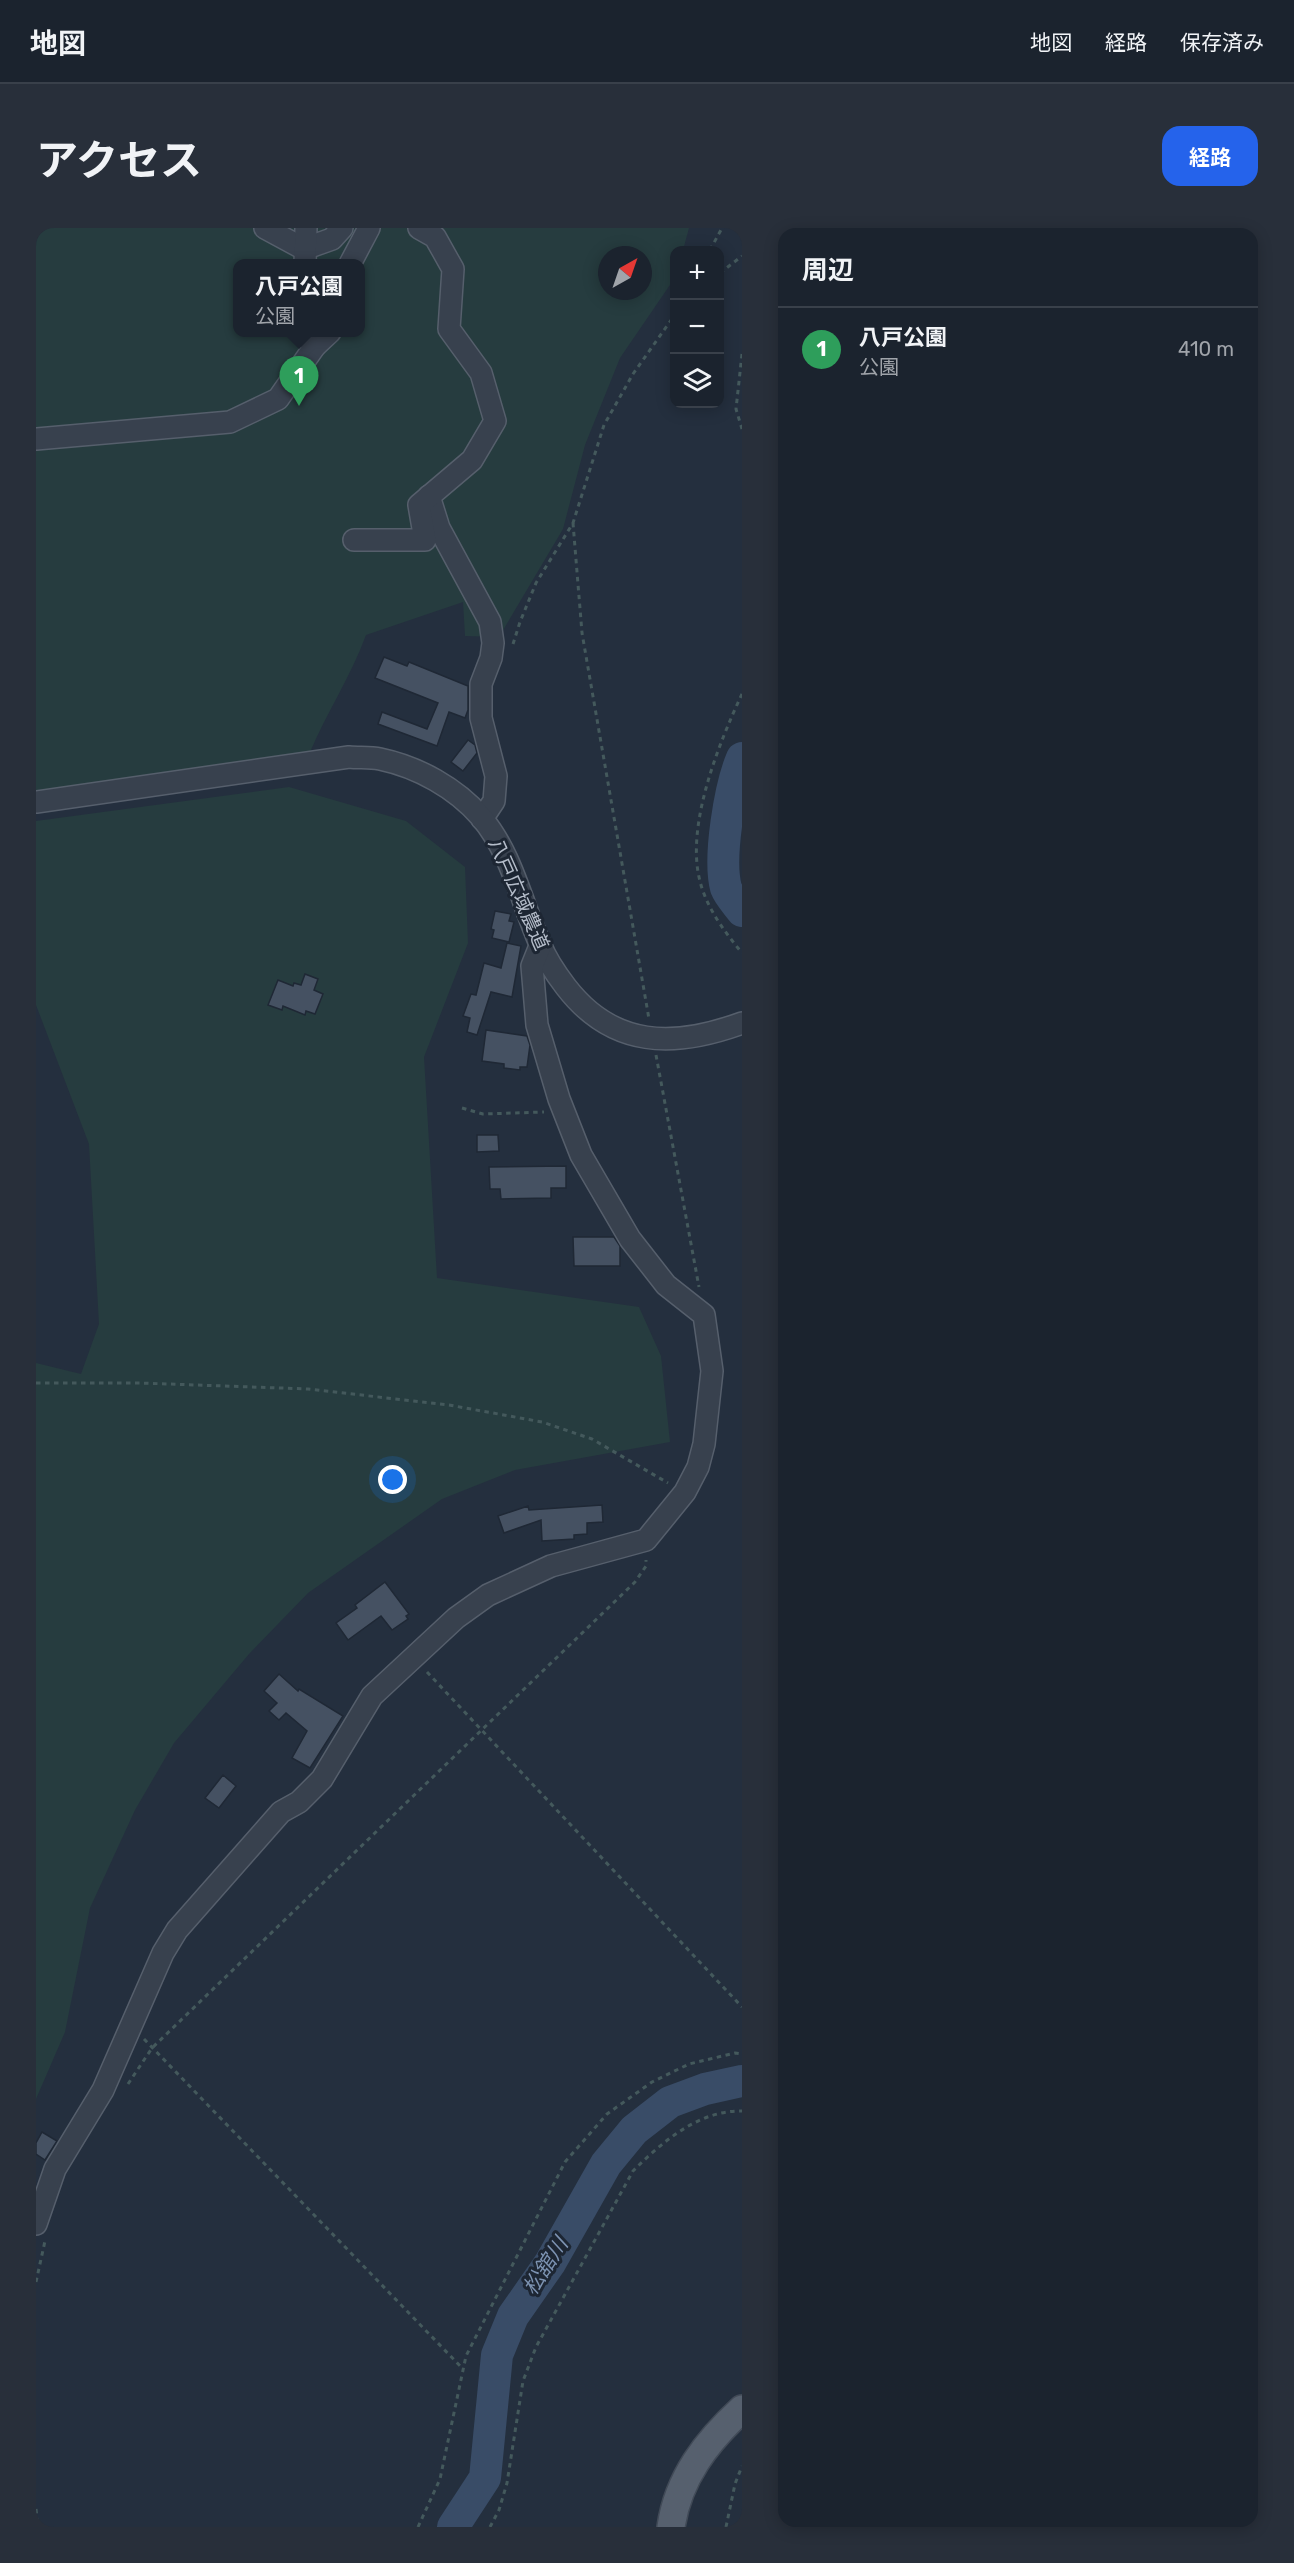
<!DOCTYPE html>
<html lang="ja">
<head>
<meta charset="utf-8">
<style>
	body { margin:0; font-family:Rubik,"Noto Sans JP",sans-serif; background:#282f3a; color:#f1f3f6 }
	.controls { position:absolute; right:18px; top:18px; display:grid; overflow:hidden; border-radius:12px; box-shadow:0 3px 15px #0003 }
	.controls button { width:54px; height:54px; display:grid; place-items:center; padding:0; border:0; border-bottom:2px solid #39404a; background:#1b232e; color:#f1f3f6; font:30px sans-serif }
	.compass { position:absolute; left:562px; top:18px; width:54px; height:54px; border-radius:50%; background:#1b232e; box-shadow:0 3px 15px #0003; rotate:40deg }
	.you { position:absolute; left:357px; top:1252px; width:21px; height:21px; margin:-15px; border:4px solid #fff; border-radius:50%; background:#1a73e8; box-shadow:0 0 0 9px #1a73e833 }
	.badge { display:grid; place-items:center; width:39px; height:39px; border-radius:50%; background:#2563eb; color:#fff; font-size:20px; font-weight:700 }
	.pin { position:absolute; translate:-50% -50px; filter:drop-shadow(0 2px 3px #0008) }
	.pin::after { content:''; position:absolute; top:32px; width:21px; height:18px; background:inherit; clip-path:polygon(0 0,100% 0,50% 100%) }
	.popup { position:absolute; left:197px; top:31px; width:132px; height:78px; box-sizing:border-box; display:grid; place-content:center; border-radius:12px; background:#1b232e; filter:drop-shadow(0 2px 4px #0005); font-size:20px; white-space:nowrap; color:#a0a4aa }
	.popup b { font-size:22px; color:#f1f3f6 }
	.popup::after { content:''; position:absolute; left:50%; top:100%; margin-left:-12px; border:12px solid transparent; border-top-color:#1b232e }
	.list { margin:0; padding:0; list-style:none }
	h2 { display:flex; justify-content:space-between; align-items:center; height:78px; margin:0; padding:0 24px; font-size:26px }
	h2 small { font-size:20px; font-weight:400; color:#a0a4aa }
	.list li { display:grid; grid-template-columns:39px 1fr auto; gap:18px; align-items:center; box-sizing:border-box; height:84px; padding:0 24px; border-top:2px solid #39404a }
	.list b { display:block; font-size:22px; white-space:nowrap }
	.list p { margin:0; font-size:20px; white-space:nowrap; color:#a0a4aa }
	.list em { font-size:20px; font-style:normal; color:#a0a4aa }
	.icon { flex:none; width:33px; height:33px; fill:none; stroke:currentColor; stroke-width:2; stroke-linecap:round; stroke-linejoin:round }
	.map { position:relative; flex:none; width:706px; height:2299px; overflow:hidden; border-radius:18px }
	header { display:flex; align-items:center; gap:36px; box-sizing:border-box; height:84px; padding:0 30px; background:#1b232e; border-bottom:2px solid #39404a }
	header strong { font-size:28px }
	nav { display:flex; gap:33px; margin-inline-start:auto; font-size:21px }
	.intro { display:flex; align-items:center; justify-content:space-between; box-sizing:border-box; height:144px; padding:0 36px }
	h1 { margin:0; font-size:42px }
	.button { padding:15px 27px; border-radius:18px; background:#2563eb; color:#fff; font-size:21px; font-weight:700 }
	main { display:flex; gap:36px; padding:0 36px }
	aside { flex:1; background:#1b232e; border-radius:18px; box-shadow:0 3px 15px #0003 }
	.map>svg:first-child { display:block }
	.green { fill:#263c3f; fill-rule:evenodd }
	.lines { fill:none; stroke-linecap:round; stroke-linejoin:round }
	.river { stroke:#394c67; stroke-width:32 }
	.building { fill:#455162; stroke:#1f2835; stroke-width:1.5 }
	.minor-casing { stroke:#565f6c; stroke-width:24 }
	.major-casing { stroke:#414a57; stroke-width:30 }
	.path { stroke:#44595c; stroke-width:3; stroke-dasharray:4.5 4.5; stroke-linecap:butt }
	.minor { stroke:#38414e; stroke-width:21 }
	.major { stroke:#56606e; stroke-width:27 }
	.labels { text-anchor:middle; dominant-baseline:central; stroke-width:6; stroke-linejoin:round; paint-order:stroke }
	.street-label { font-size:20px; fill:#b4bcc9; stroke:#1d2633 }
	.water-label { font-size:21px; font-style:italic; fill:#7c92b1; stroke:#1d2633 }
</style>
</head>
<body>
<header>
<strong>地図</strong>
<nav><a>地図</a><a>経路</a><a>保存済み</a></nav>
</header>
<div class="intro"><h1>アクセス</h1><a class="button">経路</a></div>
<main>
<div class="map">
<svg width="706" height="2299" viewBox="0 0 706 2299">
	<rect width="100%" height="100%" fill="#242f3e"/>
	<g class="green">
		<path d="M0 0H653L647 22H638V51L584 130 549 217 527 301 463 409 429 408 427 374 330 407C315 448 291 484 274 524L68 557 0 564ZM571 27H607V63H571ZM202 36H324V104H202Z"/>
		<polygon points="253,559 370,593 429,639 432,715 388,829 401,1050 603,1079 625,1128 634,1214 479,1242 406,1271 272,1365 213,1426 138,1515 99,1582 54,1680 29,1804 0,1871 0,1135 45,1146 63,1096 53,916 0,777 0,593"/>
	</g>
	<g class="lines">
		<g class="river">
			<path d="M706 530C694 558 682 630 690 660 693 668 701 676 706 683"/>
			<polyline points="417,2299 449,2250 461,2127 477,2088 514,2035 570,1936 598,1902 634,1874 669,1861 706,1853"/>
		</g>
	</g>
	<g class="building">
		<polygon points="348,429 371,438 373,434 432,458 432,482 429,490 413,484 401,518 342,496 346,484 391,501 402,475 339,450"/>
		<polygon points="432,512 439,517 441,525 427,543 415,534"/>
		<polygon points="459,683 475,686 473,693 478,694 473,714 456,710 458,702 455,701"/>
		<polygon points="471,715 485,718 476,769 455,764 441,807 431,804 434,790 427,788 435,766 440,767 448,735 465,740"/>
		<polygon points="269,746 282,751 278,762 287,766 279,786 270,783 269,787 247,778 246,782 232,777 242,752 257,758 258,755 265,757"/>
		<polygon points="450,802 491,808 494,817 491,839 484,839 484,842 468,840 468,836 446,833"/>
		<polygon points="441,907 462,907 463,923 441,924"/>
		<polygon points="530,938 530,960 515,960 515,970 465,971 464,961 454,961 453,939"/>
		<polygon points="537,1009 578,1009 584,1018 584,1038 538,1038"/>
		<polygon points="566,1277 567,1294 551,1295 551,1306 538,1307 538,1311 506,1313 505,1292 468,1305 462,1288 492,1278 493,1282"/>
		<polygon points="349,1354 373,1386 370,1388 372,1391 356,1402 345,1388 312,1412 300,1395 321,1380 319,1377"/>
		<polygon points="243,1446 262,1463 263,1461 307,1488 274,1540 256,1530 271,1503 250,1485 243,1492 233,1483 241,1475 228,1463"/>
		<polygon points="187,1547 200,1558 183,1580 169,1570"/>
		<polygon points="6,1904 21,1913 9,1932 0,1926 0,1915"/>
	</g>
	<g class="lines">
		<defs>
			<g id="minor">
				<polyline points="229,0 268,21 296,11 306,0"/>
				<polyline points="269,36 270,0"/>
				<polyline points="314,36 333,0"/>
				<polyline points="266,104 279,118"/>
				<polyline points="0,211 194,194 242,171 279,118 294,104"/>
				<polyline points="393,268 403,300 454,394 457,415 455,430 445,456 445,490 460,548 458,573 446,591"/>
				<polyline points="318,312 389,312 383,277 436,232 459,193 445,145 413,101 417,41 399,9 383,0"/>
				<path d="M0 574 313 529C323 530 334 529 344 531 382 539 420 560 445 589 476 626 485 673 504 716 510 731 520 746 530 759 577 820 638 820 706 795"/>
				<polyline points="0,1996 19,1941 67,1862 127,1725 141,1702 245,1584 263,1574 286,1551 336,1468 420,1390 452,1367 515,1338 610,1312 649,1264 662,1239 668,1216 676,1143 668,1087 630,1057 594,1011 545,927 523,871 501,797 496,738 504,718"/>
			</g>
			<path id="major" d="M635 2299C642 2250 671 2213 706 2181"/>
		</defs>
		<use href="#minor" class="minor-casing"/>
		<use href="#major" class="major-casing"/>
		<g class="path">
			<polyline points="674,22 686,0"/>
			<polyline points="684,45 706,28"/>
			<polyline points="706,126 700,181 706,201"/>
			<polyline points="537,295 546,405 613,791"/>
			<polyline points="477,416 484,394 500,355 537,295 568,197 597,146 638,88"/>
			<path d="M706 466C683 515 651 594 663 649 669 678 688 703 706 725"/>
			<polyline points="620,827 663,1059"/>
			<polyline points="426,880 447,886 508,884"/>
			<polyline points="0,1155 104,1155 272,1161 413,1177 506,1194 556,1211 632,1255"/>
			<polyline points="391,1444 706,1779"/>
			<polyline points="108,1811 427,2141"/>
			<polyline points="92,1856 116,1820 599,1354 610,1338 610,1332"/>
			<polyline points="0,2054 9,2013"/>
			<polyline points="0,2281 2,2299"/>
			<polyline points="382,2299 404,2251 430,2128 529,1934 571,1886 616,1854 653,1836 699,1825 706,1826"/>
			<path d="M454 2299 463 2282 471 2255 487 2153 500 2119 597 1943C626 1914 663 1882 706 1883"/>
			<polyline points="690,2299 699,2256 706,2238"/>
		</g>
		<use href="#minor" class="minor"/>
		<use href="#major" class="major"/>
	</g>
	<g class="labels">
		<g class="street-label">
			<text transform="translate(483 666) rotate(66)">八戸広域農道</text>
		</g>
		<g class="water-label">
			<text transform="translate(509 2038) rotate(-57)">松舘川</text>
		</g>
	</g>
</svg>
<div class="controls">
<button>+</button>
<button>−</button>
<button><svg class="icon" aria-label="layers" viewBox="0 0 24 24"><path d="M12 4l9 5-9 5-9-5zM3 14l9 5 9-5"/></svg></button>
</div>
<svg class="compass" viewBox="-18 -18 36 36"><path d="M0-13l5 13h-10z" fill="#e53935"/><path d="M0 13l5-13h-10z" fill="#a0a4aa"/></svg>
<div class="you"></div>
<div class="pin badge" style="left:263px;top:178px;background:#2e9e5b">1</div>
<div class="popup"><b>八戸公園</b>公園</div>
</div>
<aside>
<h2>周辺<small></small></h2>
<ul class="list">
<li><span class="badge" style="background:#2e9e5b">1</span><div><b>八戸公園</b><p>公園</p></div><em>410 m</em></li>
</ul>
</aside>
</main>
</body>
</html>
